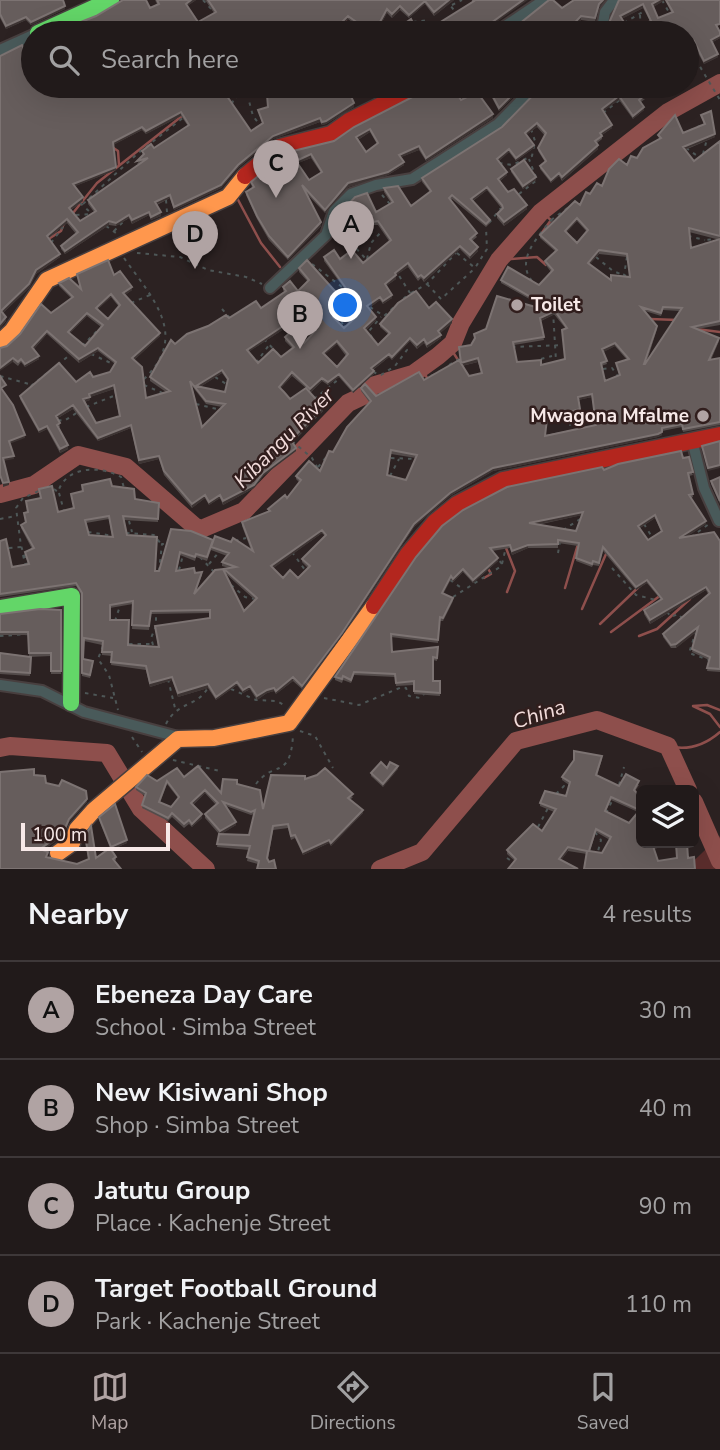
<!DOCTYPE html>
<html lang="en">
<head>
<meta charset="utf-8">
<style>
	body { margin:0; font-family:"Nunito Sans",sans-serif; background:#2d2727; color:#f1f3f6 }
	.controls { position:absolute; right:21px; bottom:21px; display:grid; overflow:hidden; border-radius:10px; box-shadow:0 7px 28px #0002 }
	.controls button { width:63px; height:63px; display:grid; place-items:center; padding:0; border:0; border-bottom:2px solid #3e3839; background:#211a1a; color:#f1f3f6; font:35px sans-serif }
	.scale { position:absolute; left:21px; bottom:18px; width:149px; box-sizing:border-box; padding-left:7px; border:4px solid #f7e9e8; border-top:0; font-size:19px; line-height:24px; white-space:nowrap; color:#f7e9e8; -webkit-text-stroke:5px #311e1d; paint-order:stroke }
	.you { position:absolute; left:346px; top:306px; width:24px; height:24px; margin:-18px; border:5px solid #fff; border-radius:50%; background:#1a73e8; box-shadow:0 0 0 10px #1a73e833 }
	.badge { display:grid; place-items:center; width:46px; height:46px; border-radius:50%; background:#b0a3a3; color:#111; font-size:23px; font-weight:700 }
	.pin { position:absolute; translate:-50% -58px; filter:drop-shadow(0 2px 4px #0008) }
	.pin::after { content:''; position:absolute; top:37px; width:24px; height:21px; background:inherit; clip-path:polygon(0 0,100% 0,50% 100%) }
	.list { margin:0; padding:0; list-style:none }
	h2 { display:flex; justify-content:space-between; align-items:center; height:91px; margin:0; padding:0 28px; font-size:30px }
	h2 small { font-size:23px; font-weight:400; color:#a2a1a2 }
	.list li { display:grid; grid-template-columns:46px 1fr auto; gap:21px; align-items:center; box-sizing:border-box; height:98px; padding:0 28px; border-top:2px solid #3e3839 }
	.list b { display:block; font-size:26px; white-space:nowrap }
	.list p { margin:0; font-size:23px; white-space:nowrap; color:#a2a1a2 }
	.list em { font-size:23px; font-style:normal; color:#a2a1a2 }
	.icon { flex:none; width:38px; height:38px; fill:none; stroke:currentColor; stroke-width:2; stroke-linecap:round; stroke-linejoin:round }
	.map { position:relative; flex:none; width:720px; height:869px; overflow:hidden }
	.search { position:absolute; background:#211a1a; box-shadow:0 7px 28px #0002; left:21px; right:21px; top:21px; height:77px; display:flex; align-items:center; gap:18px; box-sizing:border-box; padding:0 24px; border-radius:38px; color:#a2a1a2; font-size:26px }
	.sheet { height:483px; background:#211a1a }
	nav { display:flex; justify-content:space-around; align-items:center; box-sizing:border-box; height:98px; border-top:2px solid #3e3839; background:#211a1a; font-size:19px; color:#a2a1a2 }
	nav a { display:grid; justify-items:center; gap:4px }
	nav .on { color:#b0a3a3 }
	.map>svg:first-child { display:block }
	.green { fill:#5a2d2c }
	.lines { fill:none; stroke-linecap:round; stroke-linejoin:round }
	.stream { stroke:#8e4f4c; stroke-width:2.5 }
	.river { stroke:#8e4f4c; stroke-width:18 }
	.street-casing { stroke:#483f3f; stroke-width:14 }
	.fast-casing { stroke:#483f3f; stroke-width:19 }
	.slow-casing { stroke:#483f3f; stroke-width:19 }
	.jam-casing { stroke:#483f3f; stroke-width:19 }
	.path { stroke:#4e5757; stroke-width:2; stroke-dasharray:3.5 5; stroke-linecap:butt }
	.street { stroke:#495a5a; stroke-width:10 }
	.fast { stroke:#63d668; stroke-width:16 }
	.slow { stroke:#ff974d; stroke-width:16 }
	.jam { stroke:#b3261e; stroke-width:16 }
	.wall { fill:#544c4b; fill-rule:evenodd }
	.shaded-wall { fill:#3d3433 }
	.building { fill:#665d5c; stroke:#7c7372; stroke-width:2; fill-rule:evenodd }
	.poi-dot { fill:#b0a3a3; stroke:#311e1d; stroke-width:2.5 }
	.labels { text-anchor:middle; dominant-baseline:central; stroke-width:5; stroke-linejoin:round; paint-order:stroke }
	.poi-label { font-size:19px; font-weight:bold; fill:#f7e9e8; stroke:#311e1d; text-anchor:start }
	.water-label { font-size:21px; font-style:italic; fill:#f2dcdb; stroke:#311e1d }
</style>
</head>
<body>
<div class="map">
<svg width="720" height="869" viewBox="0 0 720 869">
	<rect width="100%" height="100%" fill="#2c2222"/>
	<polygon class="green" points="720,836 720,869 685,869"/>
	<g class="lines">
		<g class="stream">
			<polyline points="338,33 346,20"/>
			<polyline points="220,88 242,86"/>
			<polyline points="112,147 118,151 119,165"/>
			<polyline points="236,196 261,243 280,267"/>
			<polyline points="73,213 97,183 182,116"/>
			<polyline points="541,234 551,220 541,212"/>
			<polyline points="47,240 61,231 64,223"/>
			<polyline points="499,260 537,257 546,265"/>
			<polyline points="650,319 678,320"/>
			<polyline points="696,329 720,332"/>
			<polyline points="449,346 460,363"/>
			<polyline points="422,368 428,380"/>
			<polyline points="506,548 515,571 507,592"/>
			<polyline points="484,578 491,574 489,570"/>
			<polyline points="565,588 578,544"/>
			<polyline points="582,609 606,554"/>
			<polyline points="600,624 645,581"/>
			<polyline points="611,632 661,595"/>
			<polyline points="639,636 657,629 690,599"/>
			<polyline points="720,710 707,705 693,706 710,714 720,727"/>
			<path d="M668 746C687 751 705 745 720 732"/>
		</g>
		<g class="river">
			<polyline points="0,494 34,485 78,455 126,467 199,530 244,511 348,403 367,394 372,386 413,374 438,356 453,343 461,323 499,260 541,212 668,112 720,83"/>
			<polyline points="0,748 10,746 107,753 141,809 206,869"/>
			<polyline points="694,802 720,861"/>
			<polyline points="380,869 422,852 516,741 597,720 668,746 688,790"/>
		</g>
		<defs>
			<g id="street">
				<polyline points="495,33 544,0"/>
				<polyline points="585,33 602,28 605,12 614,0"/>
				<polyline points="0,50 33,35"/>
				<polyline points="270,288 326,235 334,211 351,194 376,185 412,179 498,124 535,86"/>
				<polyline points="692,440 704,488 719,521"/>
				<polyline points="0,685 42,691 84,712 182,738"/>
			</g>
			<g id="fast">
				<polyline points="38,33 111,0"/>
				<polyline points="0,608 72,596 71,703"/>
			</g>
			<g id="slow">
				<polyline points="0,342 12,331 47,280 228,197 245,176"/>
				<polyline points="58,853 72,843 77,829 94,810 178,739 214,738 289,723 374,606"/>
			</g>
			<g id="jam">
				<polyline points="245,176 280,147 331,134 349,121 420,86"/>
				<polyline points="374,606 408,554 435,522 457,504 503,480 720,435"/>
			</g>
		</defs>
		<use href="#street" class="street-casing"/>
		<use href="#fast" class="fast-casing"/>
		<use href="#slow" class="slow-casing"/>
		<use href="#jam" class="jam-casing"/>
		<g class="path">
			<polyline points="203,0 214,12"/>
			<polyline points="446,0 457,14"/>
			<polyline points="662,0 670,14"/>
			<polyline points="452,5 462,0"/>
			<polyline points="640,15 641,33"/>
			<polyline points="413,22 429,20"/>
			<polyline points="624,23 646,10"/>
			<polyline points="345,29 353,33"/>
			<polyline points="342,33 347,21"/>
			<polyline points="376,33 389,25 407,22"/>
			<polyline points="687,45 720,100"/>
			<polyline points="245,86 253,116 260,125"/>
			<polyline points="481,86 489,90 502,86"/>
			<polyline points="223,92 256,86"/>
			<polyline points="232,104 234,98 247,93"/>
			<polyline points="603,113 621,99"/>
			<polyline points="682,134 702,125"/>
			<polyline points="686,148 699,157"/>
			<polyline points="703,154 707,139"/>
			<polyline points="499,163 512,165 532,156 535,141 531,129"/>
			<polyline points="519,194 537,180 529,159"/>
			<polyline points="382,195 390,204"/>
			<polyline points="166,200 167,212"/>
			<polyline points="80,203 91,213"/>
			<polyline points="83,204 137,154 184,117"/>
			<polyline points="76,215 92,214"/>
			<polyline points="551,220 569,207"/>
			<polyline points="489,223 501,208"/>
			<polyline points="106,226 116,233"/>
			<polyline points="339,230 366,259"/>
			<polyline points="114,231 127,218"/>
			<polyline points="566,233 578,243"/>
			<polyline points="688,236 705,240"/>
			<polyline points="51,243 66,223"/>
			<polyline points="706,246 705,240 715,239"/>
			<polyline points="137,253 180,257 208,270 246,277 262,284"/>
			<polyline points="457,253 475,268 487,249 486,228"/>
			<polyline points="596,257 613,271 623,275"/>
			<polyline points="627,257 624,275 631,278"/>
			<path d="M124 258C153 299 190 336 143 380"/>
			<polyline points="367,259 371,243 382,231"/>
			<polyline points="312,264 346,290"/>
			<path d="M532 281C515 260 538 237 551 220L554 222"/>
			<polyline points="427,284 441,299 474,269"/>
			<polyline points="411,293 427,284 456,253"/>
			<polyline points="131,303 150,295"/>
			<polyline points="370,307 384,316 410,293 398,274"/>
			<polyline points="222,309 230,318"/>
			<polyline points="553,311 556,361"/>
			<polyline points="335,317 343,324"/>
			<polyline points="292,324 305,342"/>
			<polyline points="343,328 354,318"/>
			<polyline points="372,338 369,331 381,317"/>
			<polyline points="264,339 280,356"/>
			<polyline points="82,346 100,328"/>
			<polyline points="512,347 566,345"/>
			<polyline points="91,354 113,364"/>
			<polyline points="541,359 552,356"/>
			<polyline points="256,363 269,345"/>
			<polyline points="449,365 459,359"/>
			<polyline points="603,369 612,368 619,378"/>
			<polyline points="373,372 381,375 395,366 407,350 405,346"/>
			<polyline points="0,376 29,384"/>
			<polyline points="431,376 442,370"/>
			<polyline points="215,377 228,385"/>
			<polyline points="144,385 165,394"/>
			<polyline points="31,386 71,354"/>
			<polyline points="314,399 339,379 337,375"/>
			<polyline points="196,404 221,410"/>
			<polyline points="86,407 116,395"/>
			<polyline points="568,414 571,429"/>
			<polyline points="58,420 64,421 78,412"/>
			<polyline points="292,441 312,458 320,472"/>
			<polyline points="391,458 416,459"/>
			<polyline points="318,467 333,449"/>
			<polyline points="390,476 399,459"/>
			<path d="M54 489 58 492C66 466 100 465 121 477L124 488"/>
			<polyline points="59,493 64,511"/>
			<polyline points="0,519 16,516"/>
			<polyline points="129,521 132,532"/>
			<polyline points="644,524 652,537"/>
			<polyline points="563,530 582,518"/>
			<polyline points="88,532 114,536"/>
			<polyline points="126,533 154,535 161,544"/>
			<polyline points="691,537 709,524"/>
			<polyline points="235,541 246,538"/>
			<polyline points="9,548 21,547"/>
			<polyline points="292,552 305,570"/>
			<polyline points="558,553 560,542"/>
			<polyline points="23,555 26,567"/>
			<polyline points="200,557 215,573"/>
			<polyline points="209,564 219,552"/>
			<polyline points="502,564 506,547"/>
			<polyline points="28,566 21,546 16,508 23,498 41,490"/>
			<polyline points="612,568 636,595 660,601"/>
			<polyline points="179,570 183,555"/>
			<polyline points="159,571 162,544 167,544"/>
			<polyline points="450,580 463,589"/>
			<polyline points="231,585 245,597 255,599"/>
			<polyline points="453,597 500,567 502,564 498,559"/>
			<polyline points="667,612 671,617 678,614 682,618"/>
			<polyline points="115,621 120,606"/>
			<polyline points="696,631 689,653 709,660"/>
			<polyline points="0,636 28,634"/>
			<polyline points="129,644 151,644"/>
			<polyline points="153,645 151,638 156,626 156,615"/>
			<polyline points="103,646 98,659 109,675 118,710"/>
			<polyline points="168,679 175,708"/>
			<polyline points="231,689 256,700 277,701 284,705"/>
			<polyline points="85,693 113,698"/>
			<polyline points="324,698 359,705 402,687 406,688 409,696 420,698 425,693"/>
			<path d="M166 724C177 702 198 706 207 689"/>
			<polyline points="300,731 315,736 333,768"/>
			<polyline points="132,737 142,752"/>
			<polyline points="173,760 220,771"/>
			<path d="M256 784C274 760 290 780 293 736"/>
			<polyline points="619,785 624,767"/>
			<polyline points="556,794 564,786 571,786"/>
			<polyline points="606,813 613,799"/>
			<polyline points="538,827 548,808"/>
			<polyline points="595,832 601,840 597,855"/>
			<polyline points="507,858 514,863"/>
		</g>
		<use href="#street" class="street"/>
		<use href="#fast" class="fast"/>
		<use href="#slow" class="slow"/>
		<use href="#jam" class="jam"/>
	</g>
	<g class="wall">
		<polygon points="0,0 65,9 31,25 26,20 6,29 0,18"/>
		<polygon points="155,0 196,0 187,6 198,22 214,13 205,0 454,0 434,16 425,4 409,18 400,10 392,18 387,13 376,33 367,33 348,19 335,33 329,27 53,33 150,8 157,4"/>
		<polygon points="574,0 606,0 599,7 595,22 581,20 568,33 506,33 562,8"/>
		<path d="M619 0H720L717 28 720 32V38L713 42 718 57 704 64 687 33H646L644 27V24L650 21 643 8 621 19 605 32ZM665 0 671 12 658 18 653 7Z"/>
		<path d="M0 56 33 86H222L220 87 251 131 262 123 258 110 268 107 269 94 266 86H366L350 95 354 107 326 124 322 125 320 122 273 139 238 168 221 188 174 210 170 198 157 205 161 216 151 220 149 215 132 224 129 218 116 226 109 225 65 254 61 249V246L76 234 67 223 49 238 60 257 36 274 29 288 3 313 6 321 0 328ZM181 116 188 126 154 148 142 151 143 155 137 164H140L88 200V204L94 212 80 221 71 210 83 201 75 186 116 170 113 145 142 130 146 134Z"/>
		<path d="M429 86H459L454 89 461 100 493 118 426 161 419 150 401 157 404 165 388 175 348 187 325 213 306 193 321 226 288 260 269 240 257 219 246 195V192L252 188 251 182 334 141 428 89ZM370 132 377 144 366 152 358 140ZM311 158 321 173 309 180 298 163Z"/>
		<polygon points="501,86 524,86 499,111 491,96 491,93"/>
		<path d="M542 86 645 99 641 102 644 110 633 119 619 100 603 111 612 128 602 135V139L597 143 598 149 562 181 559 176 551 183 540 169V166L545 162 538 151V148L545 136 537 127 526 135 534 148 516 161 509 152 499 161 507 175 500 181 508 192 527 209 504 226 497 218V214L502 209 487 190 473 201 490 223 486 227 452 199 451 200 477 237 472 241 478 251 470 259 460 249 424 282 421 278 418 281 408 267 396 275V279L386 286 392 298 383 304 380 300 369 308 376 320 366 330 378 345 389 335 380 327V324L429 308 452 323 440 333 441 338 427 348 424 343 417 349 410 341 392 360 389 357 373 370 374 374 353 393 339 377 328 385 322 381 310 393 323 411 293 442 296 451 263 476 254 488 223 505 220 498 209 505 205 498 192 508 164 475 159 459 139 464 131 428 98 441 73 409 58 418 60 427 58 428 68 449 60 453 47 429 39 433 20 399V396L93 377 110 372 115 364 98 351 79 363 47 334 34 349 39 359 25 367 21 362 18 366 13 362 7 346 71 298 59 286V283L80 288 77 274 114 275 132 290 125 295 160 336 134 360 146 398 166 392 150 381V377L175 344 229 318 261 308 284 292 283 290V287L298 291 308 282 299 272V268L343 300 349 295 324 261V257L363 263 389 241 378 225H373L352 242 337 226V222L376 212 391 203 384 192V188L411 206 430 192 422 182V178L502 127ZM111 297 119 307 108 319 98 309ZM344 311 354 318 344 328 335 319ZM87 316 101 327 85 346 70 333ZM301 318 315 331 304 343 285 337V341L292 348 281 357 258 363 248 352ZM337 344 346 356 337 367 324 355ZM222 373 228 381 225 392 200 387ZM292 376 306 388 290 399 280 389ZM192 386 206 404 222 407 202 427ZM114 389 119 416 96 423 84 402 90 400V397Z"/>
		<path d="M701 115 715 137 685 150 694 161 720 141V325L697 329 719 341 711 360 720 358V425L683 432 682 427 662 431V435L658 437 493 471 450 496 414 527 342 636 302 689 293 681 276 694 274 691 267 693 257 700 250 689 243 693 237 685 216 700 208 688 178 697 172 680 150 687 146 670 111 665 112 656 102 655V645L84 641 83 659 93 664 90 678 82 676V596L76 586 0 597V541L12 567 28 565 25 552 32 549 21 528V525L25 523 24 513 28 512 26 501 41 498 39 489 58 512 74 509 71 494 82 491V485L112 486 135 499 159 503 158 522 123 520 127 535 155 571H159L171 529 251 550 242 526V522L268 512V509L287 498 299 482 296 479V476L320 471 333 452 370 403 361 391V388L376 396 424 380 460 363 475 339 474 334 549 310 501 283V280L539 285 551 272 545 264V261L556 252 540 238V235L580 205 590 194 627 165 637 158 659 139 658 135 683 133 704 124ZM577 221 587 232 577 243 566 233ZM689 232 720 240 691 248ZM599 254 627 257 630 277 611 280 590 264ZM663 310 680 311 646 364 657 329 645 311 661 316ZM553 313 566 329 565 359 541 365 517 362 514 345 544 340 541 321 553 315ZM615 346 627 360 616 363 619 375 605 381 601 366 607 364 603 352ZM478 362 481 373 469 376 462 366ZM592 397 596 425 545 435 547 422 580 412 578 400ZM391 454 416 458 406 480 388 475ZM109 519 112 537 89 535 86 523ZM322 533 325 536 302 559V562L308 568 298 578H283L273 568ZM211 550 227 556 222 562V566L229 568 215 570 196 592 202 575 195 573 177 571 180 555 195 561 196 557 207 561ZM226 574 255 600 244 611ZM133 604 132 629 149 630 151 614 210 613V618L155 626 158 647 128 645 110 620V608Z"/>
		<polygon points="511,169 536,180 523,189 511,172"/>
		<path d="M683 458 693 475 689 476 693 497 691 498 706 524 686 537 720 541V672L707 671 709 660 692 652 697 631 676 648H671L663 637V634L708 594 706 590 650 624 644 614V610L661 600 647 583 636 590 603 551 599 566 593 565 592 567 576 561 578 546 558 543V548H528L512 555 510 548 492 551 498 561 473 583 463 572 453 582 451 579 443 594 453 601 443 621H440L438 643 391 637 392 652 438 647 437 661 433 660V681H440V696L414 694V685L396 686 395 677 354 675 351 683 343 680 342 683 335 680V677L416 557 604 470ZM582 515 576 531 537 525ZM655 518 661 531 648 540 640 528Z"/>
		<polygon points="720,477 720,504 711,484 711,481"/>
		<polygon points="61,610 61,674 51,674 51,656 30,657 30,676 0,674 0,653 29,656 28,635 0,635 0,614"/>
		<path d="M602 759 597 776 619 786 639 785 635 791 687 843 688 858 695 869 587 854 568 851 561 860 515 861 507 854V850L542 831 554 812 540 806V803L566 796 569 785 562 780V777ZM611 800 638 812 629 823 606 811ZM596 832 610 840 602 853 590 851ZM675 843 677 859 658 861 654 849Z"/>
		<polygon points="387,768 398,769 383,787 371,776 371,773"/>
		<polygon points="34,769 34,775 45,776 46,783 59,786 62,780 86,791 87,799 87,802 69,822 63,836 43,850 48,852 47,858 77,864 88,859 85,836 91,826 96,858 110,848 99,820 99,817 115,804 127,840 127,843 111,850 116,857 116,860 114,861 121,869 0,869 0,772"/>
		<path d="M184 777 221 793 237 783 263 809 305 779 353 797 350 800 363 813 331 846 329 843 303 855 295 838 291 840 288 828 273 830 268 859 258 864 247 861 249 850 217 847 219 834 205 818V814L216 805 205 793 193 805 202 818 192 827 189 824 184 828 172 817 168 821 142 808 145 796 136 790V787L157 781ZM167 784 178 798 171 807 160 803ZM226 806 251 815 254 814 249 835 221 834 236 825Z"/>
	</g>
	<g class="shaded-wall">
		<polygon points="191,0 196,0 186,7 186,4"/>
		<polygon points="449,0 454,0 434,16 434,12"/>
		<polygon points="523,0 528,0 491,26 484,33 480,33 491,23"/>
		<polygon points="603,0 606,0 599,7 595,22 599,4"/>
		<polygon points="659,0 665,0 652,8 652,4"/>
		<polygon points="425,1 425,4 409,18 409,15"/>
		<polygon points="643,4 643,8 620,20 620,16"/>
		<polygon points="65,6 65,9 31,25 31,22"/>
		<polygon points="400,6 400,10 392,18 392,14"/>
		<polygon points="387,9 387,13 376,33 374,33"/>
		<polygon points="348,16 348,19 335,33 335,29"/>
		<polygon points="581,16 581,20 568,33 565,33"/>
		<polygon points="26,17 26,20 6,29 6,26"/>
		<polygon points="329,24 329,27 323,33 321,33"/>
		<polygon points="449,27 449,30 445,33 440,33"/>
		<polygon points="720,35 720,38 711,43 711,40"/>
		<polygon points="694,41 694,44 687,50 687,46"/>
		<polygon points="718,54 718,57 704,64 704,61"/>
		<polygon points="360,86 366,86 349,96 349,92"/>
		<polygon points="390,86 393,86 393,88 378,95 378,92"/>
		<polygon points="521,86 524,86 499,111 499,108"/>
		<polygon points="619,96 619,100 602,112 602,109"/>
		<polygon points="354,103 354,107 326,124 322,125 322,122"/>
		<polygon points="644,107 644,110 633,119 633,116"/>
		<polygon points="181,112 181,116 146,134 146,131"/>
		<polygon points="493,114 493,118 426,161 426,158"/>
		<polygon points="320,118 320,122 273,139 238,168 221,188 174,210 174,207 238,165 273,136"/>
		<polygon points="537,123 537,127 525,136 525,133"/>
		<polygon points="612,125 612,128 600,136 600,133"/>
		<polygon points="142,127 142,130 113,145 113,142"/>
		<polygon points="370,129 370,132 356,141 356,137"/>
		<polygon points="715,134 715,137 683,150 683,147"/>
		<polygon points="534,145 534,148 516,161 516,158"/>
		<polygon points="598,145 598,149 562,181 562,177"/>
		<polygon points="419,146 419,150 399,158 399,155"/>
		<polygon points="509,149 509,152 497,163 497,159"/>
		<polygon points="311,154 311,158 296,164 296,161"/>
		<polygon points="404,162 404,165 388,175 348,187 325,213 325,210 348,183"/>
		<polygon points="116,167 116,170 73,187 73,184"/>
		<polygon points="507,172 507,175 498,182 498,179"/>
		<polygon points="559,173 559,176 551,183 551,180"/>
		<polygon points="536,177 536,180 523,189 523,186"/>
		<polygon points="487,187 487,190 471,202 471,199"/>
		<polygon points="170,195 170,198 155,205 155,202"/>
		<polygon points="83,197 83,201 69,211 69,208"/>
		<polygon points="527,205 527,209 504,226 504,222"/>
		<polygon points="149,212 149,215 132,224 132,220"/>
		<polygon points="161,212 161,216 151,220 151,217"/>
		<polygon points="129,215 129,218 116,226 116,223"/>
		<polygon points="577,218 577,221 565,234 565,231"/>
		<polygon points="67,219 67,223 47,239 47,236"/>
		<polygon points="109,221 109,225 65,254 65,251"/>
		<polygon points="321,222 321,226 288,260 288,257"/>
		<polygon points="373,222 373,225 352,242 352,238"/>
		<polygon points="460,246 460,249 424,282 424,278"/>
		<polygon points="478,247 478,251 470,259 470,255"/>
		<polygon points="599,250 599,254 588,266 588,263"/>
		<polygon points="60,254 60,257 36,274 29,288 1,315 1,311 36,270"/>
		<polygon points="408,263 408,267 395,276 395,273"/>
		<polygon points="396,275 396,279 385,287 385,284"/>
		<polygon points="132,287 132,290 123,297 123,293"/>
		<polygon points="111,294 111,297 96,311 96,308"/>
		<polygon points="392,295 392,298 383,304 383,301"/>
		<polygon points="380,297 380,300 367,310 367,306"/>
		<polygon points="344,307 344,311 333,321 333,317"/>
		<polygon points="553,312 553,315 540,321 540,318"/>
		<polygon points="87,313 87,316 68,335 68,332"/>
		<polygon points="301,314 301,318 247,353 247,350"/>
		<polygon points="6,317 6,321 0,328 0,324"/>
		<polygon points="376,317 376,320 364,331 364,328"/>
		<polygon points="452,319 452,323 438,335 438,331"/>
		<polygon points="657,326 657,329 644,367 644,364"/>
		<polygon points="47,331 47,334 32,351 32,347"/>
		<polygon points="160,333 160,336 132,362 132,358"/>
		<polygon points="441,335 441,338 427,348 427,344"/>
		<polygon points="410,338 410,341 392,360 392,357"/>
		<polygon points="719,338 719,341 709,363 709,360"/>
		<polygon points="424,339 424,343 417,349 417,345"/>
		<polygon points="337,341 337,344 323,356 323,353"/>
		<polygon points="615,343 615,346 602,353 602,349"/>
		<polygon points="98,348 98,351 79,363 79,359"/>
		<polygon points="389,354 389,357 371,371 371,368"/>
		<polygon points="39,356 39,359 25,367 25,364"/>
		<polygon points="13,358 13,362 0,371 0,368"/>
		<polygon points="478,358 478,362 461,366 461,363"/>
		<polygon points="222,370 222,373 197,389 196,386"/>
		<polygon points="374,371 374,374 353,393 353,390"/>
		<polygon points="292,372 292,376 279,390 279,387"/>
		<polygon points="339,374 339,377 328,385 328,382"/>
		<polygon points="322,378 322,381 310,393 310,389"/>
		<polygon points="114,385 114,389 90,397 90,400 83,403 83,399 89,394"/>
		<polygon points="592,394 592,397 578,400 578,397"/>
		<polygon points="73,405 73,409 56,419 56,416"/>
		<polygon points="323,407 323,411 291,443 291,440"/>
		<polygon points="580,409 580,412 547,422 547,419"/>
		<polygon points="131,425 131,428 98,441 98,438"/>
		<polygon points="47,426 47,429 39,433 39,430"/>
		<polygon points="662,432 662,435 658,437 493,471 450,496 414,527 342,636 302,689 302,686 414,524 450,493 493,468"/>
		<polygon points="25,435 25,438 9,444 9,441"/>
		<polygon points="68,445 68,449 60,453 60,449"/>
		<polygon points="296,448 296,451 263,476 254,488 223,505 223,501"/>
		<polygon points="14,456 14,459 3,461 3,458"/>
		<polygon points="159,456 159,459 139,464 139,460"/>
		<polygon points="720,465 720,468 708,471 708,468"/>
		<polygon points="9,482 9,485 3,487 3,483"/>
		<polygon points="205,495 205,498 192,508 192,504"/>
		<polygon points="220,495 220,498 209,505 209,502"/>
		<polygon points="583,512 583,515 529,526 529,523"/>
		<polygon points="655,515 655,518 638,529 638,526"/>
		<polygon points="706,521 706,524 679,542 679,538"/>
		<polygon points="322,530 322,533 271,570 271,566"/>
		<polygon points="528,545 528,548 512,555 512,551"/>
		<polygon points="498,558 498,561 473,583 473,580"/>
		<polygon points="463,569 463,572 453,582 453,579"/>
		<polygon points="451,576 451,579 442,597 442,593"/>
		<polygon points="647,580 647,583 636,590 636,587"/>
		<polygon points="706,587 706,590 650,624 650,620"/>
		<polygon points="453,598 453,601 443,621 443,618"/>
		<polygon points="698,627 698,631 676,648 676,644"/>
		<polygon points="172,677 172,680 150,687 150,683"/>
		<polygon points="293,677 293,681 276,694 276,691"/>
		<polygon points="237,682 237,685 216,700 216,697"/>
		<polygon points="208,684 208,688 178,697 178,693"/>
		<polygon points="250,686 250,689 243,693 243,690"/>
		<polygon points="274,688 274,691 267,693 257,700 257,696 267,690"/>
		<polygon points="398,766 398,769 383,787 383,784"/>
		<polygon points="205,790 205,793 191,806 191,803"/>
		<polygon points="87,799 87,802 69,822 63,836 40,852 40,849"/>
		<polygon points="363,810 363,813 331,846 331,843"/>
		<polygon points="202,814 202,818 192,827 192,824"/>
		<polygon points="236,822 236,825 220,835 220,831"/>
		<polygon points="127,840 127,843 111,850 111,847"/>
		<polygon points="329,840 329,843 303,855 303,852"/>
		<polygon points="664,843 675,843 653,849 653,846"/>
		<polygon points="568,847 568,851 559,863 559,859"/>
	</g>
	<g class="building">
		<polygon points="0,0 63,0 65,6 31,22 26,17 6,26 0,14"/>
		<polygon points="123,0 146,0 150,8 159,4 157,0 191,0 186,4 198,22 216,12 208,0 449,0 434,12 425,1 409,15 400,6 392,14 387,9 374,33 372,33 348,16 335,29 329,24 321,33 53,33 96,16"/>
		<polygon points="473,0 523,0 491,23 480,33 453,33 449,27 440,33 423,33 474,1"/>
		<polygon points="549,0 553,0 562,8 574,0 603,0 599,4 595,18 581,16 565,33 506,33 509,32"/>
		<polygon points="619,0 659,0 652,4 658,18 673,12 666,0 720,0 720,24 716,25 720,32 720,35 711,40 718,54 704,61 694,41 687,46 687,33 648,33 644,24 651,21 643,4 620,16 631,33 600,33 605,32"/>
		<polygon points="411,19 418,33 391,33"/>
		<path d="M22 45 33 68V86H220L251 131 263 123 258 110 268 107 267 95 270 94 267 86H360L349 92 354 103 326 121 322 122 320 118 273 136 238 165 221 185 174 207 170 195 155 202 161 212 151 217 149 212 132 220 129 215 116 223 109 221 65 251 61 246 78 232 67 219 47 236 60 254 36 270 29 284 1 311 6 317 0 324V56ZM181 112 189 125 154 148 151 144 142 151 144 154 137 161 148 158 88 200 96 211 80 221 69 208 83 197 73 184 116 167 113 142 142 127 146 131Z"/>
		<polygon points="375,86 390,86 378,92"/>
		<path d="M429 86H454L453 87 461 100 477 92 493 114 426 158 419 146 399 155 404 162 388 172 348 183 325 210 302 185 321 222 288 257 269 236 257 216 246 192 254 187 251 182 285 153 334 141 354 127 428 89ZM370 129 378 143 366 152 356 137ZM311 154 322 172 309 180 296 161Z"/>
		<polygon points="501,86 521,86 499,108 491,93"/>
		<path d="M542 86H605L606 87 607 86H638L645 95 639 100 644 107 633 116 619 96 602 109 612 125 600 133 602 136 595 141 598 145 562 177 559 173 551 180 540 166 546 161 538 148 546 133 537 123 525 133 534 145 516 158 509 149 497 159 507 172 498 179 508 192 514 189 527 205 504 222 497 214 503 208 502 205 487 187 471 199 490 220 486 224 452 195 449 198 477 233 470 239 478 247 470 255 460 246 424 278 421 275 418 277 408 263 395 273 396 275 385 284 392 295 383 301 380 297 367 306 376 317 364 328 378 345 390 333 380 324 398 303 416 291 429 308 436 302 452 319 438 331 441 335 427 344 424 339 417 345 410 338 392 357 389 354 371 368 374 371 353 390 339 374 328 382 322 378 310 389 292 372 279 387 284 392 290 399 306 388 323 407 291 440 296 448 263 473 254 485 223 501 220 495 209 502 205 495 192 504 164 471 159 456 139 460 131 425 98 438 73 405 56 416 60 423 57 425 68 445 60 449 47 426 39 430 20 396 59 363 76 382 90 372 93 377 110 372 116 362 98 348 79 359 47 331 32 347 39 356 25 364 21 359 18 362 13 358 0 368V348L7 346 20 334 41 304 51 313 73 297 59 283 69 278 81 289 77 274 108 260 114 275 120 271 132 287 123 293 160 333 132 358 142 367 146 398 170 391 150 377 171 340 175 344 187 334 208 326 226 315 229 318 256 301 261 308 286 291 283 287 290 281 298 291 309 280 299 268 307 260 343 300 350 294 324 257 334 250 340 259 352 250 363 263 391 240 378 221 373 222 352 238 337 222 341 212 355 197 367 193 376 212 393 202 384 188 398 186 411 206 431 191 422 178 502 127ZM111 294 120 305 108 319 96 308ZM344 307 356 317 344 328 333 317ZM87 313 103 325 85 346 68 332ZM301 314 316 330 304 343 293 330 285 337 294 347 281 357 273 349 258 363 247 350ZM337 341 348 354 337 367 323 353ZM222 370 228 379 225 392 196 386ZM190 381 206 401 225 404 202 427ZM114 385 120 416 96 423 83 399 90 397 89 394Z"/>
		<path d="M711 111 715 134 683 147 694 161 720 141V236L689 228 691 248 720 239V321L692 327 719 338 709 360 720 358V422L683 429 682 424 662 428V432L658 434 493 468 450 493 414 524 342 633 302 686 293 677 276 691 274 688 267 690 257 696 250 686 243 690 237 682 216 697 208 684 178 693 172 677 150 683 146 666 111 662 112 652H102L103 641 84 638 83 659 93 661 90 675 82 673V593L76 583 0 594V541L6 539 12 567 29 564 25 552 34 548 21 525 26 522 24 513 28 512 26 501 41 498 39 489 52 486 58 512 74 508 71 494 83 491 82 485 110 479 112 486 134 489 135 499 159 503 158 519 123 516 127 535 157 537 155 571H159L171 529 191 531 213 540 207 557 196 554 195 557 180 552 176 571 194 568 195 573 202 572 194 594 215 570 223 569 244 611 257 598 224 569 236 567 222 562 229 553 211 547 215 536 231 542 233 538 253 551 242 522 270 511 268 509 285 495 287 498 301 480 296 476 309 461 320 471 329 451 333 452 347 427 371 401 361 388 365 384 376 396 419 372 424 380 459 360 469 376 482 373 478 358 461 363 459 347 471 345 475 338 474 334 486 329 497 296 553 312 540 318 544 337 513 342 517 362 541 360V365L565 359 562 330 567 328 555 311 501 280 508 267 539 285 553 270 545 261 557 250 540 235 575 201 580 205 586 192 590 194 597 183 602 186 609 169 619 159 627 165 631 156 637 158 643 148 661 138 658 135 675 115 683 133 705 124 701 115ZM577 218 588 230 577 243 565 231ZM599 250 627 254 630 277 611 275V280L588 263ZM641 307 661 313 663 307 682 308 645 364H644L657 326ZM615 343 629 359 616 363 620 375 605 381 601 363 607 361 602 349ZM592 394 596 425 545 436 547 419 580 409 578 397ZM391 450 417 455 406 480 387 475ZM109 516 113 537 89 535 85 520ZM322 530 326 535 302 559 310 566 298 578 290 570 283 578 271 566ZM133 601 132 625 149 626 151 611 210 610V618L155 626 159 647 128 645 129 620H110V605Z"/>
		<polygon points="524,160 536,177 523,186 511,169"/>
		<polygon points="0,376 6,385 1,388 13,405 25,435 9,441 14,456 3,458 9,482 3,483 0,475"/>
		<polygon points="720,441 720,465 708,468 702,446"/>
		<path d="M681 451 683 458 689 457 693 472 688 473 693 494 689 495 706 521 679 538 714 532 720 541V669L707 668 710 657 692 649 698 627 676 644 671 645 663 634 710 593 706 587 650 620 644 610 662 599 647 580 636 587 603 547 599 563 593 561 592 564 576 558 579 543 558 540V544L528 545 512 551 510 545 490 548 498 558 473 580 463 569 453 579 451 576 442 593 453 598 443 618 440 617 438 640 391 634 392 652 438 647 437 658 433 657V681H440V693L414 691V681L396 683 395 674 354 672 351 680 343 676 342 679 335 677 416 557 442 526 463 510 507 487 602 467 604 470 618 464ZM583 512 576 531 529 523ZM655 515 662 531 648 540 638 526Z"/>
		<polygon points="720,477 720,501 711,481"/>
		<polygon points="40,609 61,610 61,671 51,671 51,653 29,653 28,632 0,632 0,614"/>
		<polygon points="0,653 31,657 30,673 0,671"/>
		<path d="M574 751 602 756 596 775 619 786 626 774 639 781 634 790 641 797V843H664L653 846 658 861 677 858 676 843H687L688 858 694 857 695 869H584L587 851 568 847 559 859 578 869H508L516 859 507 850 533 824 542 831 556 809 540 803 545 791 566 796 570 782 562 777 574 760ZM611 797 640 810 629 823 605 811ZM596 829 611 837 602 853 589 851Z"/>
		<polygon points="381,762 387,768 390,762 398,766 383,784 371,773"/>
		<path d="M198 766 221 793 223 779 237 780V784L260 790 263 809 271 775 305 776V779L317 775 325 768 353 794 348 798 363 810 331 843 329 840 303 852 295 835 291 836 288 824 273 826 267 858 269 862 274 860 276 869H257L259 861 247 857 250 846 217 844 219 834 249 835 255 810 251 812 223 802 236 822 220 831 205 814 218 803 205 790 191 803 202 814 192 824 189 820 184 824 172 813 168 818 142 805 146 793 136 787 147 775 157 781 177 768 184 777ZM167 781 179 797 171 807 159 802Z"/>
		<polygon points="34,769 34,775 45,776 46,783 59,786 62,780 86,791 87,799 69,819 63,833 40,849 48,852 46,857 77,864 89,859 85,836 91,826 96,858 110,848 116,857 113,859 121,869 0,869 0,772"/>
		<polygon points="115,804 127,840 111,847 99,817"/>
	</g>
	<g class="poi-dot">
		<circle cx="517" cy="305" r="7"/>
		<circle cx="703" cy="416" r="7"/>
	</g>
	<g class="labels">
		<g class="poi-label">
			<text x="531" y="305">Toilet</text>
			<text x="689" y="416" text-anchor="end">Mwagona Mfalme</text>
		</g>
		<g class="water-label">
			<text transform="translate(284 438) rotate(-45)">Kibangu River</text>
			<text transform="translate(539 714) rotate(-18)">China</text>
		</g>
	</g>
</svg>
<div class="controls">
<button><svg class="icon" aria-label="layers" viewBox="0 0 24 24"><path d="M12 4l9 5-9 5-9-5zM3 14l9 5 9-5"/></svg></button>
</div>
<div class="scale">100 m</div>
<div class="you"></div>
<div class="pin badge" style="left:351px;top:259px">A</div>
<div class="pin badge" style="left:300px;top:349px">B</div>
<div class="pin badge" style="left:276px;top:198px">C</div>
<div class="pin badge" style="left:195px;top:269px">D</div>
<div class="search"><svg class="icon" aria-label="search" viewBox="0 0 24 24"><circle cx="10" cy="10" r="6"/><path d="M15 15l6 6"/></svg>Search here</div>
</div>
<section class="sheet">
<h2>Nearby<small>4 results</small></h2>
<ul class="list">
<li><span class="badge">A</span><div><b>Ebeneza Day Care</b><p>School · Simba Street</p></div><em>30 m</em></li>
<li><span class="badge">B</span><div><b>New Kisiwani Shop</b><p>Shop · Simba Street</p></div><em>40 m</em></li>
<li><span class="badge">C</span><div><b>Jatutu Group</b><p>Place · Kachenje Street</p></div><em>90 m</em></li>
<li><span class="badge">D</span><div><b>Target Football Ground</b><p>Park · Kachenje Street</p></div><em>110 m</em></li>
</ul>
</section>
<nav>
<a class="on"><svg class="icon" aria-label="map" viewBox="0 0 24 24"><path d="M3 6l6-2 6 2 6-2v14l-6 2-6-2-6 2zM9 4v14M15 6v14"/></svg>Map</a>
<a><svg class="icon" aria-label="directions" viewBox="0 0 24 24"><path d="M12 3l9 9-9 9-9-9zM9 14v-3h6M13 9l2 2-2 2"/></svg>Directions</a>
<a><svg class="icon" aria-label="saved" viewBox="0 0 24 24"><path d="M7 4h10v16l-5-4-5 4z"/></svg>Saved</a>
</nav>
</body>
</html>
